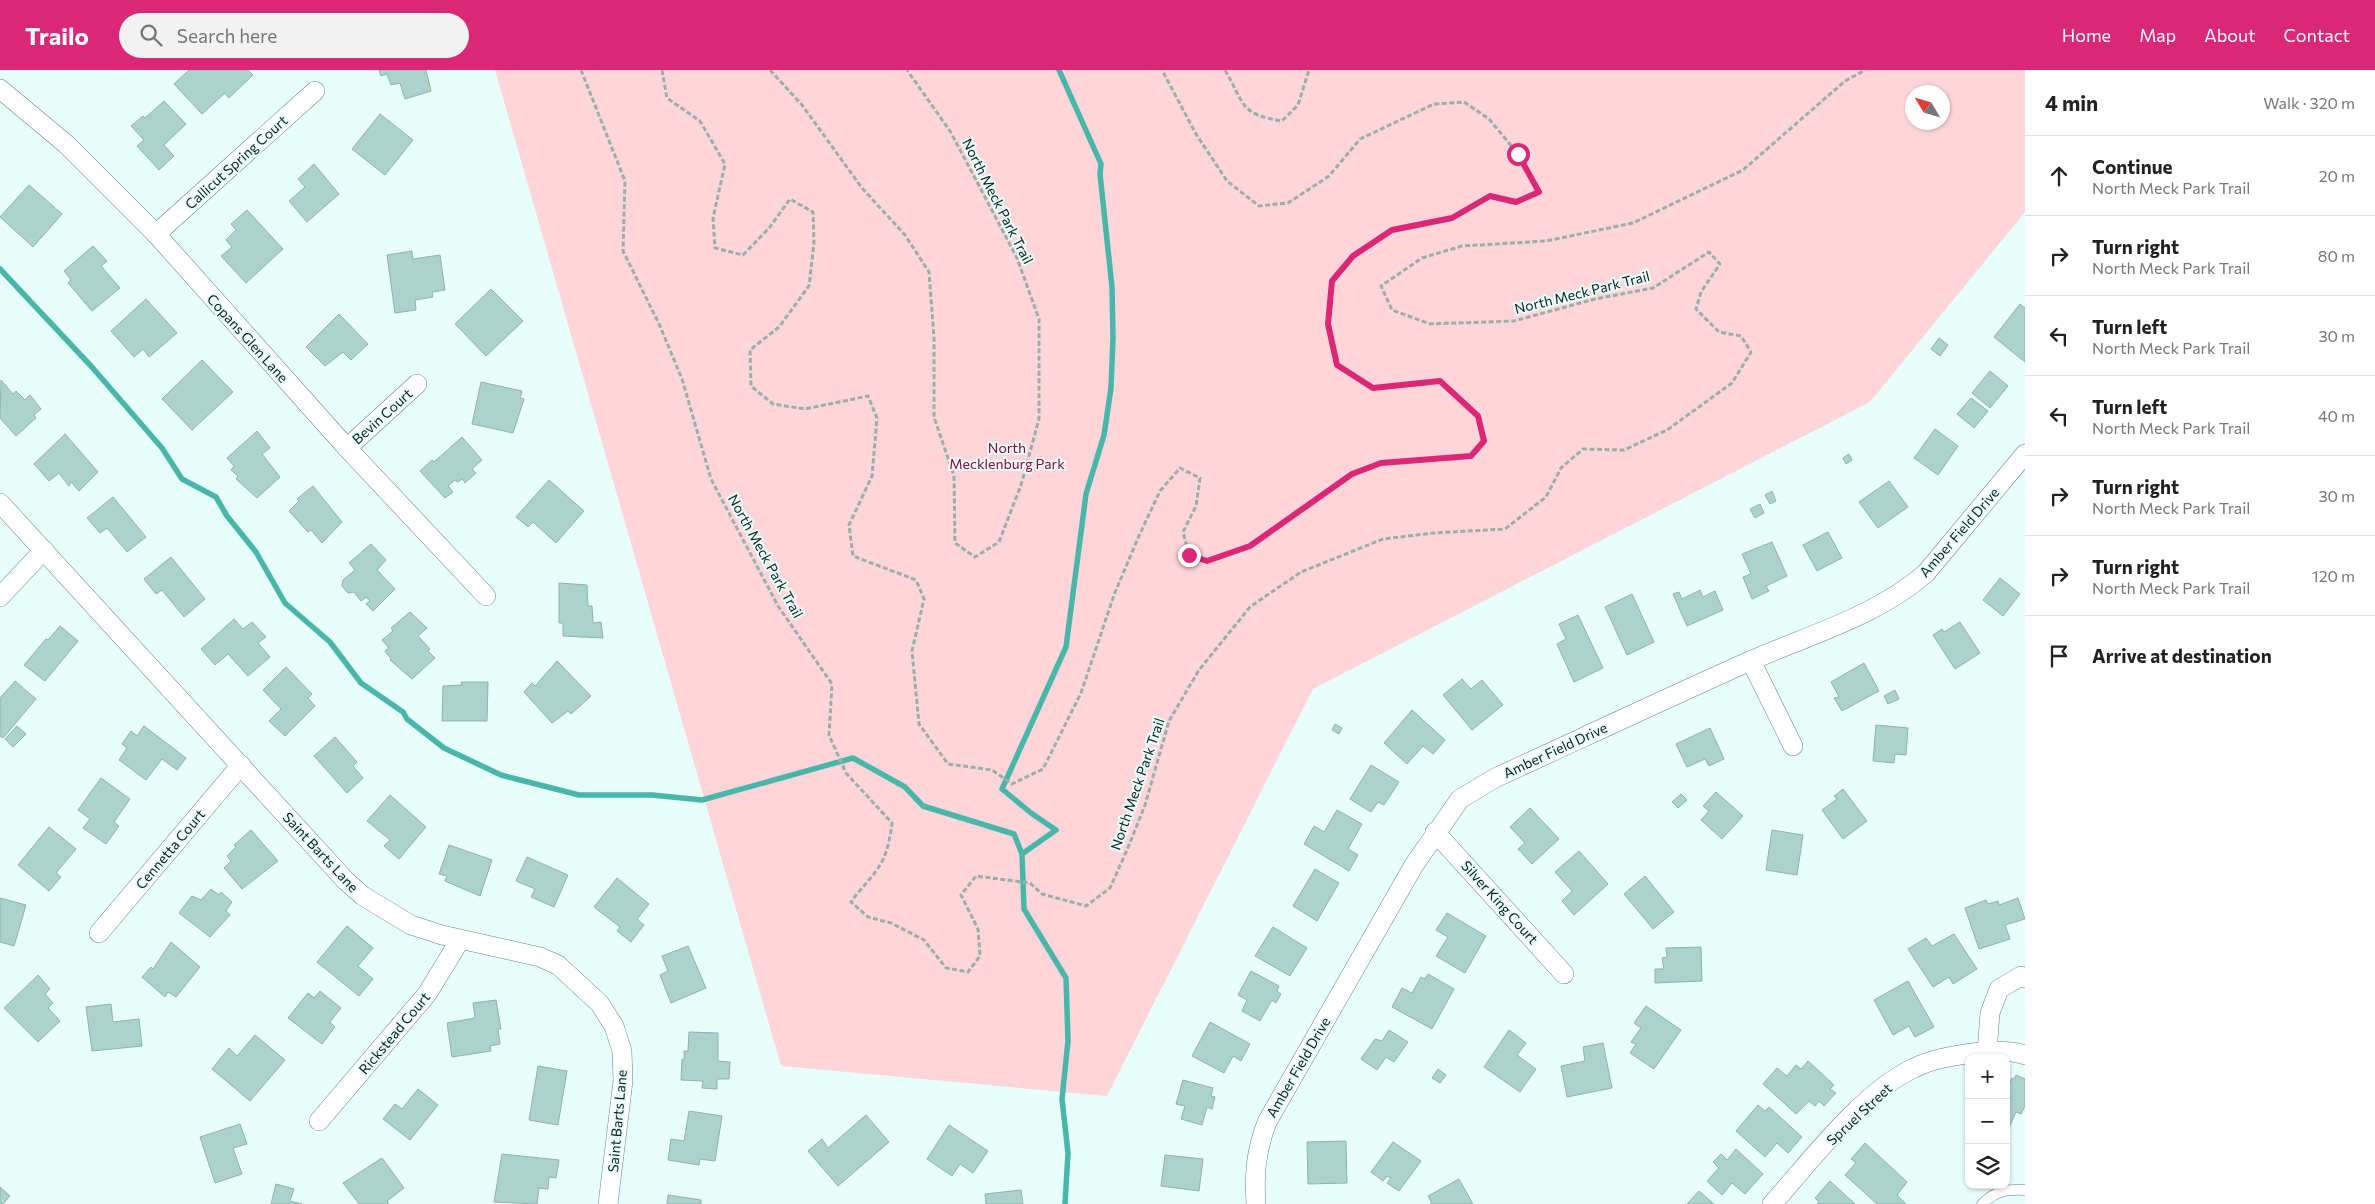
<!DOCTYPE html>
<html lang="en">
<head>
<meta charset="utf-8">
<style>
	body { margin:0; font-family:Commissioner,sans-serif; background:#f2f2f2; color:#222 }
	.controls { position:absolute; right:15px; bottom:15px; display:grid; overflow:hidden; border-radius:10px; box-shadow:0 1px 4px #0004 }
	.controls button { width:45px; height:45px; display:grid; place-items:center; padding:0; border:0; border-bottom:1px solid #e0e0e0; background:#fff; color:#222; font:25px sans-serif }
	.compass { position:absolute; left:1905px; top:15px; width:45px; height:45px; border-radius:50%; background:#fff; box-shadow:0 1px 4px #0004; rotate:308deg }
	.stop { position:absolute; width:15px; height:15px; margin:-11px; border:4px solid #db2777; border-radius:50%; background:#fff }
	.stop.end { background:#db2777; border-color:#fff; box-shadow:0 1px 5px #0008 }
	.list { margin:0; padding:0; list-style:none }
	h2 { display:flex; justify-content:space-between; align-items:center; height:65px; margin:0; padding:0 20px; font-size:21px }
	h2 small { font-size:16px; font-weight:400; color:#767676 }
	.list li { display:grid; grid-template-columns:32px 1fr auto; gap:15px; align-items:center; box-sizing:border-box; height:80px; padding:0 20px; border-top:1px solid #e0e0e0 }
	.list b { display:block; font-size:19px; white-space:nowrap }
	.list p { margin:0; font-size:16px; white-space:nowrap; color:#767676 }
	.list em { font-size:16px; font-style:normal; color:#767676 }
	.icon { flex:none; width:28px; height:28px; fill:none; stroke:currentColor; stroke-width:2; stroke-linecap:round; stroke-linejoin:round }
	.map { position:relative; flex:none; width:2025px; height:1134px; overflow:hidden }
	header { display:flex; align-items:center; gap:30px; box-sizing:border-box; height:70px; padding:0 25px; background:#db2777; color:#fff }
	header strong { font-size:24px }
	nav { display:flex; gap:28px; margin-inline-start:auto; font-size:18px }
	.search { width:350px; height:45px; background:#f2f2f2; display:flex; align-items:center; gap:12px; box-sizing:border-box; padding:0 18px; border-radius:28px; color:#767676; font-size:19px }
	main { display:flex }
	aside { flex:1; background:#fff }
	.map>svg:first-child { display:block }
	.green { fill:#fed6da; fill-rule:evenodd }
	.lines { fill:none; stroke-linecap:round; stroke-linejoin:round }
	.stream { stroke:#48b7aa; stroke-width:5.5 }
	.building { fill:#acd2cc; stroke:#8eb3ad }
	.lane-casing { stroke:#60847e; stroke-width:11 }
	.street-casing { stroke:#60847e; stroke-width:20 }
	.path { stroke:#9aaeab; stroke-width:3; stroke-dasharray:5 2.5; stroke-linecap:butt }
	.lane { stroke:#fff; stroke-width:10 }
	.street { stroke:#fff; stroke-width:19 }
	.route { stroke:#db2777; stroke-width:6 }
	.labels { text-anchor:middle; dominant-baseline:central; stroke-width:4; stroke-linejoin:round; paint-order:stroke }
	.street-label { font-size:14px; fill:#0f1e1c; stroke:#e7fefa }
	.park-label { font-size:14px; fill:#890532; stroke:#e7fefa }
</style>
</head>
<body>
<header>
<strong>Trailo</strong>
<div class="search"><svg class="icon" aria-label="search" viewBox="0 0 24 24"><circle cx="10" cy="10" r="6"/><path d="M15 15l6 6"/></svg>Search here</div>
<nav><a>Home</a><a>Map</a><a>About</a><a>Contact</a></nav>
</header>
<main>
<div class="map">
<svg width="2025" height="1134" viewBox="0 0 2025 1134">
	<rect width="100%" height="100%" fill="#e7fefa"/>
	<path class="green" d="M495 0H2025V142L1870 332 1313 619 1107 1026 781 996ZM1912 22H1942V52H1912Z"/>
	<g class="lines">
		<g class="stream">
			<polyline points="0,199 91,296 162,378 182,409 216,427 227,446 256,482 285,533 330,572 361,613 403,642 407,649 444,678 501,705 579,725 652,725 702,730 853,688 905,717 923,736 1014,764 1022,784 1024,839 1066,908 1068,971 1062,1029 1068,1083 1065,1134"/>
			<polyline points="1022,784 1056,760 1031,743 1002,719 1066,577 1086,424 1104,365 1111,318 1113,268 1112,217 1100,104 1101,94 1059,0"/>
		</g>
	</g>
	<g class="building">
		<polygon points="189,0 248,0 253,5 229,28 225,23 202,44 174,14"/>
		<polygon points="379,0 426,0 431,21 405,29 400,13 391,15 387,4 381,6"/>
		<polygon points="164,31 186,54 164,75 174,86 159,100 137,76 144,70 131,56 143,46 145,48"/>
		<polygon points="380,44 413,70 385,105 352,79"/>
		<polygon points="314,94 339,124 307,152 289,131 305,117 298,109"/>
		<polygon points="29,115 62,144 33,177 0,147"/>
		<polygon points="247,140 283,179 246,213 221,186 232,177 226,170 236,160 231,154"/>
		<polygon points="93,176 107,191 101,196 120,218 92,241 68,213 71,210 64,201"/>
		<polygon points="412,181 413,189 440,185 445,220 432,222 433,227 415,230 416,240 395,243 387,185"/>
		<polygon points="491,219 523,251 486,286 455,254"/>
		<polygon points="146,229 177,263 149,287 143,279 134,287 111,261"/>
		<polygon points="2020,234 2025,238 2025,292 1994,267"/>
		<polygon points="339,244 368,274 351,290 343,282 325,296 306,277"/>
		<polygon points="1939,268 1948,275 1940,286 1931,279"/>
		<polygon points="202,290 233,322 192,360 162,329"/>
		<polygon points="1990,301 2008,316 1990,338 1972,323"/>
		<polygon points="1,310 13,324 16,321 25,330 30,325 41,339 34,345 36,348 16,366 0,348"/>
		<polygon points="481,312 522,321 520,328 524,329 513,363 472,354"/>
		<polygon points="1971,328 1988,341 1974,358 1957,344"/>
		<polygon points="1935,359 1958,376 1938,405 1914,388"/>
		<polygon points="257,361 270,378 262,384 280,407 257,428 236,409 238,406 231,400 234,396 227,388"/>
		<polygon points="65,364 98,402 79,421 71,412 69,416 59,403 49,411 34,394"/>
		<polygon points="462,367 482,390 472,399 476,403 465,413 462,409 458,412 455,410 448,416 453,422 445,428 420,401 432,390 434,392"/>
		<polygon points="1849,384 1852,390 1846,394 1843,388"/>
		<polygon points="549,410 584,441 556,473 533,452 528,457 516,447"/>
		<polygon points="1889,411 1908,437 1878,458 1859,432"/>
		<polygon points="313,416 342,452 322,473 311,460 308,462 289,441 299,431 297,429"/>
		<polygon points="1772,421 1776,431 1770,434 1765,425"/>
		<polygon points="113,427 146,467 127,482 107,458 100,463 87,448"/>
		<polygon points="1760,434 1764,443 1755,448 1750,439"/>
		<polygon points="1828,462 1842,488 1817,501 1803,475"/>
		<polygon points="1772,472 1787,506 1766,516 1769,521 1752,529 1743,507 1751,504 1742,484"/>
		<polygon points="371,474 386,490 377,500 395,519 373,541 366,534 370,531 366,527 361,531 354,522 348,523 342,516 343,510 355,500 349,493"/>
		<polygon points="171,487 205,529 184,547 162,520 156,524 144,509"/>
		<polygon points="2000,508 2020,524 2003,546 1983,530"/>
		<polygon points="559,513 587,515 588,536 592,536 593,553 601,552 603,568 563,566 563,553 559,553"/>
		<polygon points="1700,520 1703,527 1715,521 1723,540 1687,556 1673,524 1679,522 1682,529"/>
		<polygon points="1632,524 1654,572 1627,585 1605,537"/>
		<polygon points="410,542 427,558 418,566 430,579 428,581 435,588 412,609 390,590 391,589 385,581 389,578 382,570 393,561 391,558"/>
		<polygon points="1578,545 1603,598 1574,612 1557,574 1566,569 1559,554"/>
		<polygon points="234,549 243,559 252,552 266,567 258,573 270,587 248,606 228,584 215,595 201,579"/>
		<polygon points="1960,552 1980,583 1955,599 1933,565 1942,559 1944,562"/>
		<polygon points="60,556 78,571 45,611 24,595 46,569 48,570"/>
		<polygon points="557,591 591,626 571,644 568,641 552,653 524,622 532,613 535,616"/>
		<polygon points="1864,593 1879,621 1842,641 1834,628 1839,627 1831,612"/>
		<polygon points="286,597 312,624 308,628 315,636 285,666 269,651 281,639 263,620"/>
		<polygon points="1462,609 1471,619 1482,610 1503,635 1472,660 1443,625"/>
		<polygon points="15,611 36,629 3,668 0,666 0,628"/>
		<polygon points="461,612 488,612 487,651 442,651 443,616 462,615"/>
		<polygon points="1895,620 1899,629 1888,634 1884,626"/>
		<polygon points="1412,640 1445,670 1433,684 1423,676 1407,694 1384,673"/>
		<polygon points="1335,654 1342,658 1339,664 1332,660"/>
		<polygon points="1876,655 1908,658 1906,685 1895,684 1894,693 1873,691"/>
		<polygon points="17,656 26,664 13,677 5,669"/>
		<polygon points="144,656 186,688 177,700 162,689 146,710 119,690 127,678 122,674 131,661 137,666"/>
		<polygon points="1710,658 1724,689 1709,696 1705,689 1687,697 1676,674"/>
		<polygon points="335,667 357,692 353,696 363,708 347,723 314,686"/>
		<polygon points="1371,695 1399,712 1384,735 1378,732 1371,742 1350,729"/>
		<polygon points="101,708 130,729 114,752 119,756 106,774 83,758 90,749 78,740"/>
		<polygon points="1843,719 1867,751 1843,769 1822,740 1837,729 1834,726"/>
		<polygon points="1716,722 1743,746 1722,769 1701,750 1709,741 1703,736"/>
		<polygon points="1681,724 1687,730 1678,738 1672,732"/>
		<polygon points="390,725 426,757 399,789 384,776 390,770 367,751"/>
		<polygon points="1530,738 1559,769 1532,794 1518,779 1525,773 1510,757"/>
		<polygon points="1337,740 1362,754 1348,779 1358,785 1349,801 1304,774 1314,756 1324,762"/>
		<polygon points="49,757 76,779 56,803 61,807 49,821 18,795"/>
		<polygon points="251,760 278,791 242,819 224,798 231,791 227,786 236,777 234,775"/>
		<polygon points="1772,760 1803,765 1797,805 1766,800"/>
		<polygon points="449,775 492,790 480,826 445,811 447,806 439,804"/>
		<polygon points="1579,781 1608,814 1574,845 1562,831 1572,821 1555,802"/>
		<polygon points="527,787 568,805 554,837 531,827 535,819 516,811"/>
		<polygon points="1315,799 1339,813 1317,851 1293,836"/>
		<polygon points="1645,806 1674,842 1653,859 1624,824"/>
		<polygon points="617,808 649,834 637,849 644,855 631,872 617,861 620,857 594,837"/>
		<polygon points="211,819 219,825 221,822 232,832 226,841 230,845 210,867 179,843 192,826 201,830"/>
		<polygon points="0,828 26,835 14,876 0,872"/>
		<polygon points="2018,828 2025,849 2005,855 2010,869 1979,879 1965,838 1986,830 1988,834 1998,831 1999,835"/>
		<polygon points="1447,843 1486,866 1465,903 1436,886 1448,867 1436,860"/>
		<polygon points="347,856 373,878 358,896 373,909 359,926 317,892"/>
		<polygon points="1273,857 1307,878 1290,906 1255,886"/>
		<polygon points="1954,864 1977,899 1953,914 1949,907 1933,917 1908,879 1926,868 1932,876"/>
		<polygon points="171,872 200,897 176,927 168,922 165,927 142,907 151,897 153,899"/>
		<polygon points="688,876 706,918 671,933 660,905 668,901 662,886"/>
		<polygon points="1701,877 1702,911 1655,913 1655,899 1664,899 1662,888 1667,887 1666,878"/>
		<polygon points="1251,901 1279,916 1277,921 1281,924 1276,933 1272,930 1260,951 1242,941 1247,930 1238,925"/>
		<polygon points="1428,904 1454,919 1432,959 1392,937 1402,918 1412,923 1421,907 1425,909"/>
		<polygon points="38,905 50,919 45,924 53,933 48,938 60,951 38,972 4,938"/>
		<polygon points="1908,911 1934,957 1915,967 1909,956 1893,965 1874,930"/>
		<polygon points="320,921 341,938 330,952 335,957 322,974 288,948 308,923 314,928"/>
		<polygon points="496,930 501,959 498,959 500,974 490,976 491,981 452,987 447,953 475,948 473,933"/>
		<polygon points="111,934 113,952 139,949 142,976 92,981 86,937"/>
		<polygon points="1646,936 1681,960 1654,999 1630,983 1636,974 1631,972 1641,958 1634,953"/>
		<polygon points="1210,952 1250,974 1241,991 1233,986 1224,1003 1192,986"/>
		<polygon points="1389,960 1408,972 1394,992 1386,987 1377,1000 1361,989 1375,969 1382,971"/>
		<polygon points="1509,960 1526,973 1517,985 1536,999 1520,1022 1484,997"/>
		<polygon points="689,962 718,963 718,991 730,992 729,1009 717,1009 717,1019 702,1018 703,1011 681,1010 682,989 684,990 684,981 688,981"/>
		<polygon points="255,965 285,990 250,1031 212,999 229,978 237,986"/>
		<polygon points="1603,973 1612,1018 1567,1027 1561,996 1585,991 1583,977"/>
		<polygon points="1808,991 1834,1015 1830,1019 1836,1023 1824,1036 1819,1031 1815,1036 1809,1031 1796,1044 1763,1014 1777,998 1787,1006 1796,995 1801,999"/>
		<polygon points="538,996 567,1001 558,1055 529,1050"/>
		<polygon points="1438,999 1446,1005 1440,1013 1432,1008"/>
		<polygon points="2016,1005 2025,1009 2025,1036 2021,1044 2016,1042 2006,1064 2006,1020 2012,1008 2014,1009"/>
		<polygon points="1183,1010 1213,1018 1211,1026 1215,1027 1212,1039 1207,1037 1202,1055 1181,1049 1185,1036 1176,1034"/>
		<polygon points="418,1019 438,1035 410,1070 383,1049 395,1034 402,1039"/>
		<polygon points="1758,1035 1765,1041 1769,1037 1802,1067 1788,1083 1777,1073 1765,1087 1736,1061"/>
		<polygon points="689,1041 722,1046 715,1091 700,1089 699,1095 668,1090 671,1069 684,1071"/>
		<polygon points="866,1045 889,1072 838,1116 808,1081 822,1069 828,1078"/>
		<polygon points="240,1054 247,1074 233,1078 242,1104 215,1113 200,1067"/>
		<polygon points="949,1055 988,1081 973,1103 960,1094 952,1106 927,1089"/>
		<polygon points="1346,1071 1347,1113 1308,1114 1307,1072"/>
		<polygon points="1393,1072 1421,1091 1399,1121 1387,1113 1391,1108 1387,1106 1383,1111 1371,1102"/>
		<polygon points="1865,1073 1907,1112 1897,1125 1906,1134 1877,1134 1845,1105 1856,1093 1851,1089"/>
		<polygon points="1736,1079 1763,1104 1745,1124 1732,1113 1722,1125 1707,1111 1719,1098 1713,1092 1721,1084 1727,1090"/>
		<polygon points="502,1084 559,1090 556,1108 549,1107 548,1119 539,1118 537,1134 494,1132"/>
		<polygon points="1165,1085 1203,1089 1199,1121 1161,1116"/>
		<polygon points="382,1088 404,1118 387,1131 389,1134 359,1134 343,1113"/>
		<polygon points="1459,1109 1473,1134 1430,1134 1432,1133 1428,1126"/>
		<polygon points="1830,1111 1855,1134 1817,1134 1819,1132 1815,1128"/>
		<polygon points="276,1114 294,1119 290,1131 302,1134 271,1134"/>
		<polygon points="0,1117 10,1126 3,1134 0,1134"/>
		<polygon points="1021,1120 1023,1134 986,1134 985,1124"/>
		<polygon points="1699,1121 1714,1134 1687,1134"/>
		<polygon points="668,1125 701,1130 701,1134 667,1134"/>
	</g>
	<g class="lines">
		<defs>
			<path id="lane" d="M1982 1134C1995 1121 2007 1119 2025 1120"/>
			<g id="street">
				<polyline points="0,19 66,74 156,164 347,378 486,526"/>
				<polyline points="156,164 315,21"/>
				<polyline points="347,378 417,314"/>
				<polyline points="0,433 346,811 363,826 411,855 442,865 540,887 558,895 600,934 614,956 622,981 623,1011 608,1134"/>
				<polyline points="0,527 44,480"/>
				<polyline points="1751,591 1793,676"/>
				<polyline points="1435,762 1564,904"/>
				<polyline points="99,863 241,695"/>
				<polyline points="1987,982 1990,943 1999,919 2021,906 2025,908"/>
				<polyline points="319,1051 427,924 460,870"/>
				<path d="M1256 1134C1254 1103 1256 1081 1267 1052L1414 795 1460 729 1495 708C1580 669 1665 629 1750 591 1809 565 1877 546 1926 503L2025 384"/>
				<path d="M1772 1134C1810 1092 1862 1022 1914 998 1932 989 1952 986 1972 983 1988 981 2009 980 2025 985"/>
			</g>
		</defs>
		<use href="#lane" class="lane-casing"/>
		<use href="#street" class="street-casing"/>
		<g class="path">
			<path d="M581 0 625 111 623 181 660 256 682 309 711 409 778 536 832 614 829 665 846 703 892 753C890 767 888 782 880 795 873 807 860 819 851 832L868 847 891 853 924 870 946 898 968 902 980 886 978 859 961 825 976 806 1030 813 1042 824 1086 836 1110 818 1127 780 1145 735 1169 651 1199 600 1250 537 1301 502 1383 469 1434 463 1505 459 1546 427 1561 398 1583 379 1624 380 1667 360 1732 313 1751 282 1741 266 1719 262 1696 239 1701 222 1720 194 1709 182 1653 218 1595 229 1514 251 1430 254 1392 240 1381 216 1422 188 1462 176 1546 171 1633 153 1743 100 1845 11 1865 0"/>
			<polyline points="662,0 667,28 700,51 725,94 713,148 715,178 743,185 770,157 790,129 813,142 814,173 809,216 779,257 750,280 751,316 773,334 805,339 868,326 877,348 872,406 849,455 853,486 916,510 924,529 912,581 919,654 948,694 992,700 1012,714 1043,699 1081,623 1114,525 1138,468 1160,421 1180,398 1200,408 1196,436 1183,462 1189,485 1207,491 1250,476 1352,404 1381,393 1471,386 1484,371 1479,346 1440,311 1373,318 1337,295 1328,254 1332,211 1353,186 1391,160 1452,148 1490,126 1516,131 1539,122 1518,84 1489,49 1464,32 1434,34 1360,69 1329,106 1288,133 1259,136 1227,111 1196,64 1162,0"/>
			<polyline points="770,0 802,35 862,118 905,165 929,202 934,268 934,347 954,406 955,473 975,487 999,472 1021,415 1039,349 1039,249 1017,188 985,127 950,61 907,0"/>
			<path d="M1225 0C1245 34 1239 44 1282 51L1298 35 1309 0"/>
		</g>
		<use href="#lane" class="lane"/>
		<use href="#street" class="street"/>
	</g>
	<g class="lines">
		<polyline class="route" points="1189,485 1207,491 1250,476 1352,404 1381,393 1471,386 1484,371 1478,346 1440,311 1373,318 1337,295 1328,254 1332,211 1353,186 1392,160 1452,148 1490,126 1516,132 1539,122 1518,84"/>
	</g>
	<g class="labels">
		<g class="street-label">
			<text transform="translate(236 92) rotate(-42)">Callicut Spring Court</text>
			<text transform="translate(998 131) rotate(63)">North Meck Park Trail</text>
			<text transform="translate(1582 222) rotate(-14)">North Meck Park Trail</text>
			<text transform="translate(248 268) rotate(48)">Copans Glen Lane</text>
			<text transform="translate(382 346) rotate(-42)">Bevin Court</text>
			<text transform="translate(1959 462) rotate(-49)">Amber Field Drive</text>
			<text transform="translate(766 486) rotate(61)">North Meck Park Trail</text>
			<text transform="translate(1555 680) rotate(-25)">Amber Field Drive</text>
			<text transform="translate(1137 714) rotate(-71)">North Meck Park Trail</text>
			<text transform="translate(170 779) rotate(-50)">Cennetta Court</text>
			<text transform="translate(321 782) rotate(47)">Saint Barts Lane</text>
			<text transform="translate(1500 832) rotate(48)">Silver King Court</text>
			<text transform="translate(394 963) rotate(-50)">Rickstead Court</text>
			<text transform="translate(1298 997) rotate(-60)">Amber Field Drive</text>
			<text transform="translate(1859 1044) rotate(-43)">Spruel Street</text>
			<text transform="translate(617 1051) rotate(-85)">Saint Barts Lane</text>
		</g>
		<g class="park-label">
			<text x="1007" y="377">North<tspan x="1007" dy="16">Mecklenburg Park</tspan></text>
		</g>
	</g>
</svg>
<div class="controls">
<button>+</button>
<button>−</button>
<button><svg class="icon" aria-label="layers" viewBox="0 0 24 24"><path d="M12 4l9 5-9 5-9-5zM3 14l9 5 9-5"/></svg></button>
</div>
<svg class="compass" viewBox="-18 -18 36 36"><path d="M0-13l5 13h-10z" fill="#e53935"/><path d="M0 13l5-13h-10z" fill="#767676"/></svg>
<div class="stop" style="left:1518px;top:84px"></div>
<div class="stop end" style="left:1189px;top:485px"></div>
</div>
<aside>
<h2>4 min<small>Walk · 320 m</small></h2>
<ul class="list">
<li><svg class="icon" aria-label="ahead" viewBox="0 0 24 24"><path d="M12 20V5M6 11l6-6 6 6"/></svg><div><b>Continue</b><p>North Meck Park Trail</p></div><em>20 m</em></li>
<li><svg class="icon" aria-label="right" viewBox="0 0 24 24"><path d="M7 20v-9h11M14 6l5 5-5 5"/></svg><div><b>Turn right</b><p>North Meck Park Trail</p></div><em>80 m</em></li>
<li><svg class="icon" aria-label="left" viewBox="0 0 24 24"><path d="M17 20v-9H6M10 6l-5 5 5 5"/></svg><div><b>Turn left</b><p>North Meck Park Trail</p></div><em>30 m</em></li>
<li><svg class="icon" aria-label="left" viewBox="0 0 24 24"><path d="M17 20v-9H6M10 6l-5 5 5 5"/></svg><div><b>Turn left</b><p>North Meck Park Trail</p></div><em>40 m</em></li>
<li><svg class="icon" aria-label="right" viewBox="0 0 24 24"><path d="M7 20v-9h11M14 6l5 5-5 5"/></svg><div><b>Turn right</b><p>North Meck Park Trail</p></div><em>30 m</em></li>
<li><svg class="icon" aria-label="right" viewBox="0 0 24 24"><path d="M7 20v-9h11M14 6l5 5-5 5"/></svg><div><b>Turn right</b><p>North Meck Park Trail</p></div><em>120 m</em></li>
<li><svg class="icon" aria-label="arrive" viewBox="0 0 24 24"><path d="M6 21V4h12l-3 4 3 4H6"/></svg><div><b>Arrive at destination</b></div></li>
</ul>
</aside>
</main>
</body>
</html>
